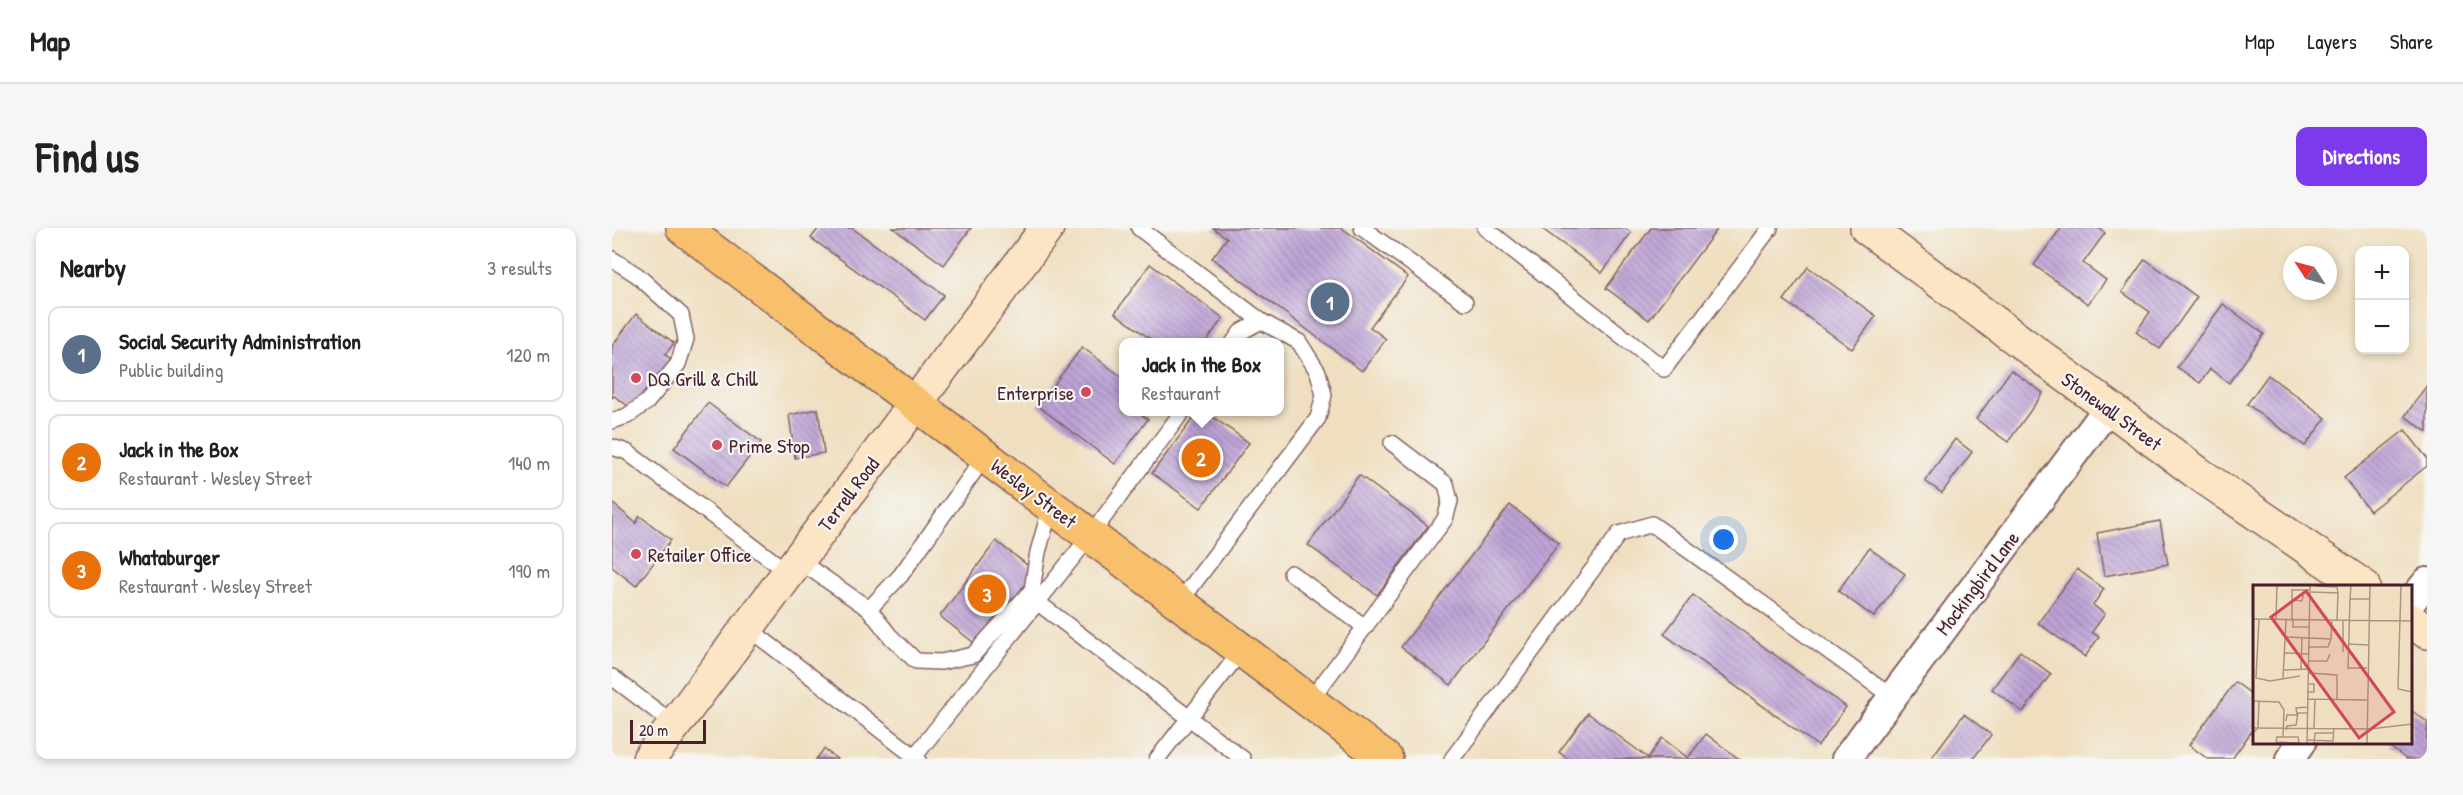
<!DOCTYPE html>
<html lang="en">
<head>
<meta charset="utf-8">
<style>
	body { margin:0; font-family:"Patrick Hand",sans-serif; background:#f6f6f6; color:#202124 }
	.controls { position:absolute; right:18px; top:18px; display:grid; overflow:hidden; border-radius:12px; box-shadow:0 3px 9px #0003 }
	.controls button { width:54px; height:54px; display:grid; place-items:center; padding:0; border:0; border-bottom:2px solid #e0e0e0; background:#fff; color:#202124; font:30px sans-serif }
	.compass { position:absolute; left:1671px; top:18px; width:54px; height:54px; border-radius:50%; background:#fff; box-shadow:0 3px 9px #0003; rotate:306deg }
	.scale { position:absolute; left:18px; bottom:15px; width:76px; box-sizing:border-box; padding-left:6px; border:3px solid #4a1f2b; border-top:0; font-size:16px; line-height:21px; white-space:nowrap; color:#4a1f2b; -webkit-text-stroke:4px #f6f6f2; paint-order:stroke }
	.you { position:absolute; left:1112px; top:312px; width:21px; height:21px; margin:-15px; border:4px solid #fff; border-radius:50%; background:#1a73e8; box-shadow:0 0 0 9px #1a73e833 }
	.badge { display:grid; place-items:center; width:39px; height:39px; border-radius:50%; background:#7c3aed; color:#fff; font-size:20px; font-weight:700 }
	.pin { position:absolute; translate:-50% -50%; border:3px solid #fff; box-shadow:0 2px 6px #0006 }
	.popup { position:absolute; left:507px; top:110px; width:165px; height:78px; box-sizing:border-box; display:grid; place-content:center; border-radius:12px; background:#fff; filter:drop-shadow(0 2px 4px #0005); font-size:20px; white-space:nowrap; color:#757577 }
	.popup b { font-size:22px; color:#202124 }
	.popup::after { content:''; position:absolute; left:50%; top:100%; margin-left:-12px; border:12px solid transparent; border-top-color:#fff }
	.list { margin:0; padding:0; list-style:none }
	h2 { display:flex; justify-content:space-between; align-items:center; height:78px; margin:0; padding:0 24px; font-size:26px }
	h2 small { font-size:20px; font-weight:400; color:#757577 }
	.list li { display:grid; grid-template-columns:39px 1fr auto; gap:18px; align-items:center; box-sizing:border-box; height:96px; margin:0 12px 12px; padding:0 12px; border:2px solid #e0e0e0; border-radius:12px }
	.list b { display:block; font-size:22px; white-space:nowrap }
	.list p { margin:0; font-size:20px; white-space:nowrap; color:#757577 }
	.list em { font-size:20px; font-style:normal; color:#757577 }
	.map { position:relative; flex:none; width:1815px; height:531px; overflow:hidden; border-radius:12px }
	header { display:flex; align-items:center; gap:36px; box-sizing:border-box; height:84px; padding:0 30px; background:#fff; border-bottom:2px solid #e0e0e0 }
	header strong { font-size:28px }
	nav { display:flex; gap:33px; margin-inline-start:auto; font-size:21px }
	.intro { display:flex; align-items:center; justify-content:space-between; box-sizing:border-box; height:144px; padding:0 36px }
	h1 { margin:0; font-size:42px }
	.button { padding:15px 27px; border-radius:12px; background:#7c3aed; color:#fff; font-size:21px; font-weight:700 }
	main { display:flex; gap:36px; padding:0 36px }
	aside { flex:1; background:#fff; border-radius:12px; box-shadow:0 3px 9px #0003 }
	.map>svg:first-child { display:block }
	.building { fill:url(#building-back-hatch) }
	.lines { fill:none; stroke-linecap:round; stroke-linejoin:round }
	.lane-casing { stroke:#84625f; stroke-width:18 }
	.street-casing { stroke:#84625f; stroke-width:32 }
	.secondary-casing { stroke:#84625f; stroke-width:36 }
	.primary-casing { stroke:#84625f; stroke-width:36 }
	.lane { stroke:#fff; stroke-width:15 }
	.street { stroke:#fff; stroke-width:28 }
	.secondary { stroke:#fce5c4; stroke-width:33 }
	.primary { stroke:#f8bf6c; stroke-width:33 }
	.poi-dot { fill:#d1495b; stroke:#f6f6f2; stroke-width:2 }
	.labels { text-anchor:middle; dominant-baseline:central; stroke-width:4.5; stroke-linejoin:round; paint-order:stroke }
	.poi-label { font-size:20px; fill:#4a1f2b; stroke:#f6f6f2; text-anchor:start }
	.street-label { font-size:20px; fill:#4a1f2b; stroke:#f6f6f2 }
	.inset-road { fill:none; stroke:#ad9284; stroke-width:1.5 }
	.view { fill:#d1495b; fill-opacity:0.15; stroke:#d1495b; stroke-width:3 }
	.inset-edge { fill:none; stroke:#4a1f2b; stroke-width:3 }
</style>
</head>
<body>
<header>
<strong>Map</strong>
<nav><a>Map</a><a>Layers</a><a>Share</a></nav>
</header>
<div class="intro"><h1>Find us</h1><a class="button">Directions</a></div>
<main>
<aside>
<h2>Nearby<small>3 results</small></h2>
<ul class="list">
<li><span class="badge" style="background:#5c6f8a">1</span><div><b>Social Security Administration</b><p>Public building</p></div><em>120 m</em></li>
<li><span class="badge" style="background:#e8710a">2</span><div><b>Jack in the Box</b><p>Restaurant · Wesley Street</p></div><em>140 m</em></li>
<li><span class="badge" style="background:#e8710a">3</span><div><b>Whataburger</b><p>Restaurant · Wesley Street</p></div><em>190 m</em></li>
</ul>
</aside>
<div class="map">
<svg width="1815" height="531" viewBox="0 0 1815 531">
	<defs>
		<pattern id="building-back-hatch" width="6" height="6" patternUnits="userSpaceOnUse" patternTransform="scale(1.5)"><rect width="6" height="6" fill="#bca3d6"/><path d="M-1 5l2 2M0 0l6 6M5-1l2 2" fill="none" stroke="#9b84ae"/></pattern>
	</defs>
	<rect width="100%" height="100%" fill="#f6f6f2"/>
	<filter id="ink" filterUnits="userSpaceOnUse"><feTurbulence type="fractalNoise" baseFrequency=".0167" numOctaves="2"/><feDisplacementMap in="SourceGraphic" scale="12" xChannelSelector="R" yChannelSelector="G"/><feConvolveMatrix kernelMatrix="1 2 1 2 8 2 1 2 1" color-interpolation-filters="sRGB"/></filter>
	<filter id="wash" filterUnits="userSpaceOnUse"><feTurbulence type="fractalNoise" baseFrequency=".008" numOctaves="4" result="noise"/><feDisplacementMap in="SourceGraphic" scale="24" xChannelSelector="R" yChannelSelector="G"/><feGaussianBlur stdDeviation="1.35" result="paint"/><feColorMatrix in="noise" values="0 0 0 0 0 0 0 0 0 0 0 0 0 0 0 0 0 1.4 0 .05"/><feComposite in="paint" operator="in"/></filter>
	<g filter="url(#wash)">
		<rect width="100%" height="100%" fill="#efdfc0"/>
		<g id="blocks">
			<g class="building">
				<polygon points="207,0 240,0 332,67 313,92 199,10"/>
				<polygon points="281,0 359,0 332,37"/>
				<polygon points="601,0 730,0 796,49 758,99 774,111 750,143 600,30 615,10"/>
				<polygon points="929,0 1013,0 1019,5 990,45"/>
				<polygon points="1039,0 1106,0 1037,92 994,60"/>
				<polygon points="1449,0 1487,0 1493,5 1471,35 1494,52 1476,76 1422,37"/>
				<polygon points="1533,31 1585,69 1548,121 1524,104 1538,84 1510,64"/>
				<polygon points="538,36 611,90 593,115 544,115 503,85"/>
				<polygon points="1196,39 1264,88 1240,121 1172,72"/>
				<polygon points="1611,76 1652,106 1617,155 1598,141 1588,155 1565,139"/>
				<polygon points="24,86 62,115 53,127 61,132 23,183 2,168 0,170 0,118"/>
				<polygon points="470,119 511,150 511,184 526,184 536,191 503,236 426,178"/>
				<polygon points="1399,142 1431,165 1396,214 1364,191"/>
				<polygon points="1656,147 1714,190 1693,218 1635,176"/>
				<polygon points="1815,157 1815,204 1793,188"/>
				<polygon points="96,175 149,214 114,259 62,220"/>
				<polygon points="206,181 212,225 183,230 177,187"/>
				<polygon points="586,184 594,184 637,215 589,280 540,245"/>
				<polygon points="1793,202 1815,230 1815,238 1758,283 1732,250"/>
				<polygon points="1343,211 1360,224 1330,265 1313,253"/>
				<polygon points="747,247 816,298 765,367 696,317"/>
				<polygon points="0,275 24,295 28,288 59,312 24,358 0,339"/>
				<polygon points="898,277 947,315 839,457 789,419"/>
				<polygon points="1548,293 1556,336 1492,348 1485,305"/>
				<polygon points="384,313 423,343 366,418 328,388"/>
				<polygon points="1257,320 1293,346 1262,389 1226,363"/>
				<polygon points="1465,341 1492,361 1481,377 1493,386 1480,404 1487,409 1473,429 1426,395"/>
				<polygon points="1081,367 1234,479 1206,518 1052,406"/>
				<polygon points="1408,423 1439,446 1411,484 1380,461"/>
				<polygon points="1623,454 1642,468 1642,500 1620,531 1596,531 1577,517"/>
				<polygon points="1800,483 1815,494 1815,531 1794,531 1776,517 1778,514 1798,514"/>
				<polygon points="976,485 1036,530 1050,510 1076,530 1094,506 1127,531 956,531 947,524"/>
				<polygon points="1352,486 1379,507 1361,531 1322,531 1320,529"/>
				<polygon points="212,521 225,531 204,531"/>
			</g>
		</g>
	</g>
	<g filter="url(#ink)">
		<use href="#blocks" fill-opacity="0" stroke="#84625f" stroke-width="1.5"/>
		<g class="lines">
			<defs>
				<g id="lane">
					<polyline points="527,0 649,93"/>
					<polyline points="750,0 853,74"/>
					<polyline points="873,0 1052,141 1158,0"/>
					<polyline points="0,31 25,47 69,87 74,111 66,136 35,174 15,188 0,193"/>
					<polyline points="0,219 15,224 177,345"/>
					<polyline points="186,332 257,381 289,347 373,228"/>
					<polyline points="679,345 753,399"/>
					<polyline points="425,374 631,531"/>
					<polyline points="567,375 706,190 712,167 706,144 687,114 649,93 629,104 621,115"/>
					<polyline points="257,381 278,408 304,433 329,434 361,427 420,362 426,324 439,278"/>
					<polyline points="136,400 306,531"/>
					<polyline points="0,449 63,497"/>
					<polyline points="698,473 833,291 838,273 834,256 780,215"/>
					<polyline points="302,529 478,308 570,184"/>
					<polyline points="545,531 630,422"/>
					<polyline points="840,531 1007,306 1040,296 1280,469"/>
				</g>
				<g id="street">
					<polyline points="1798,375 1815,354"/>
					<polyline points="1234,531 1496,180"/>
					<polyline points="1678,531 1690,514"/>
				</g>
				<g id="secondary">
					<polyline points="1255,0 1587,246 1751,358"/>
					<polyline points="1798,392 1815,404"/>
					<polyline points="37,531 435,0"/>
				</g>
				<polyline id="primary" points="71,0 774,531"/>
			</defs>
			<use href="#lane" class="lane-casing"/>
			<use href="#street" class="street-casing"/>
			<use href="#secondary" class="secondary-casing"/>
			<use href="#primary" class="primary-casing"/>
			<use href="#lane" class="lane"/>
			<use href="#street" class="street"/>
			<use href="#secondary" class="secondary"/>
			<use href="#primary" class="primary"/>
		</g>
	</g>
	<g class="poi-dot">
		<circle cx="24" cy="150" r="6"/>
		<circle cx="474" cy="164" r="6"/>
		<circle cx="105" cy="217" r="6"/>
		<circle cx="24" cy="326" r="6"/>
	</g>
	<g class="labels">
		<g class="poi-label">
			<text x="36" y="150">DQ Grill &amp; Chill</text>
			<text x="462" y="164" text-anchor="end">Enterprise</text>
			<text x="117" y="217">Prime Stop</text>
			<text x="36" y="326">Retailer Office</text>
		</g>
		<g class="street-label">
			<text transform="translate(1500 183) rotate(36)">Stonewall Street</text>
			<text transform="translate(422 265) rotate(37)">Wesley Street</text>
			<text transform="translate(236 266) rotate(-53)">Terrell Road</text>
			<text transform="translate(1365 355) rotate(-53)">Mockingbird Lane</text>
		</g>
	</g>
	<g transform="translate(1641 357)">
		<rect width="159" height="159" fill="#efdfc0"/>
		<path class="inset-road" d="M98 0 97 14H117M148 0 145 104 159 107M58 7 85 8 84 2 63 1M97 14 95 83H114M40 15 49 16 51 7M0 34 159 36M6 34 3 93 17 96 47 91M23 34 24 0M39 35V5H57M40 35V42H56M84 35 85 8M90 35V67M33 52 78 54 75 62H56M78 54 79 35M96 59 115 60M32 68 56 69M56 76H74L77 69M48 84 49 53M31 85 55 84M56 88 84 90V114M30 93 33 35M55 107H61V99H56M55 114 114 115M0 116 26 117 31 125 30 152H24L23 157 46 158 45 152H30M33 136 34 130H44L43 123 55 122M0 143 117 144 159 139M61 143 62 114M33 145 34 141 43 140 45 128H54M0 148 5 143 6 116M55 155 80 156 81 143M54 159 57 0M61 159 62 148H81M114 159 117 0"/>
		<path class="view" d="M53 6 141 127 106 153 18 32Z"/>
		<rect width="159" height="159" class="inset-edge"/>
	</g>
</svg>
<div class="controls">
<button>+</button>
<button>−</button>
</div>
<svg class="compass" viewBox="-18 -18 36 36"><path d="M0-13l5 13h-10z" fill="#e53935"/><path d="M0 13l5-13h-10z" fill="#757577"/></svg>
<div class="scale">20 m</div>
<div class="you"></div>
<div class="pin badge" style="left:718px;top:74px;background:#5c6f8a">1</div>
<div class="pin badge" style="left:589px;top:230px;background:#e8710a">2</div>
<div class="popup"><b>Jack in the Box</b>Restaurant</div>
<div class="pin badge" style="left:375px;top:366px;background:#e8710a">3</div>
</div>
</main>
</body>
</html>
